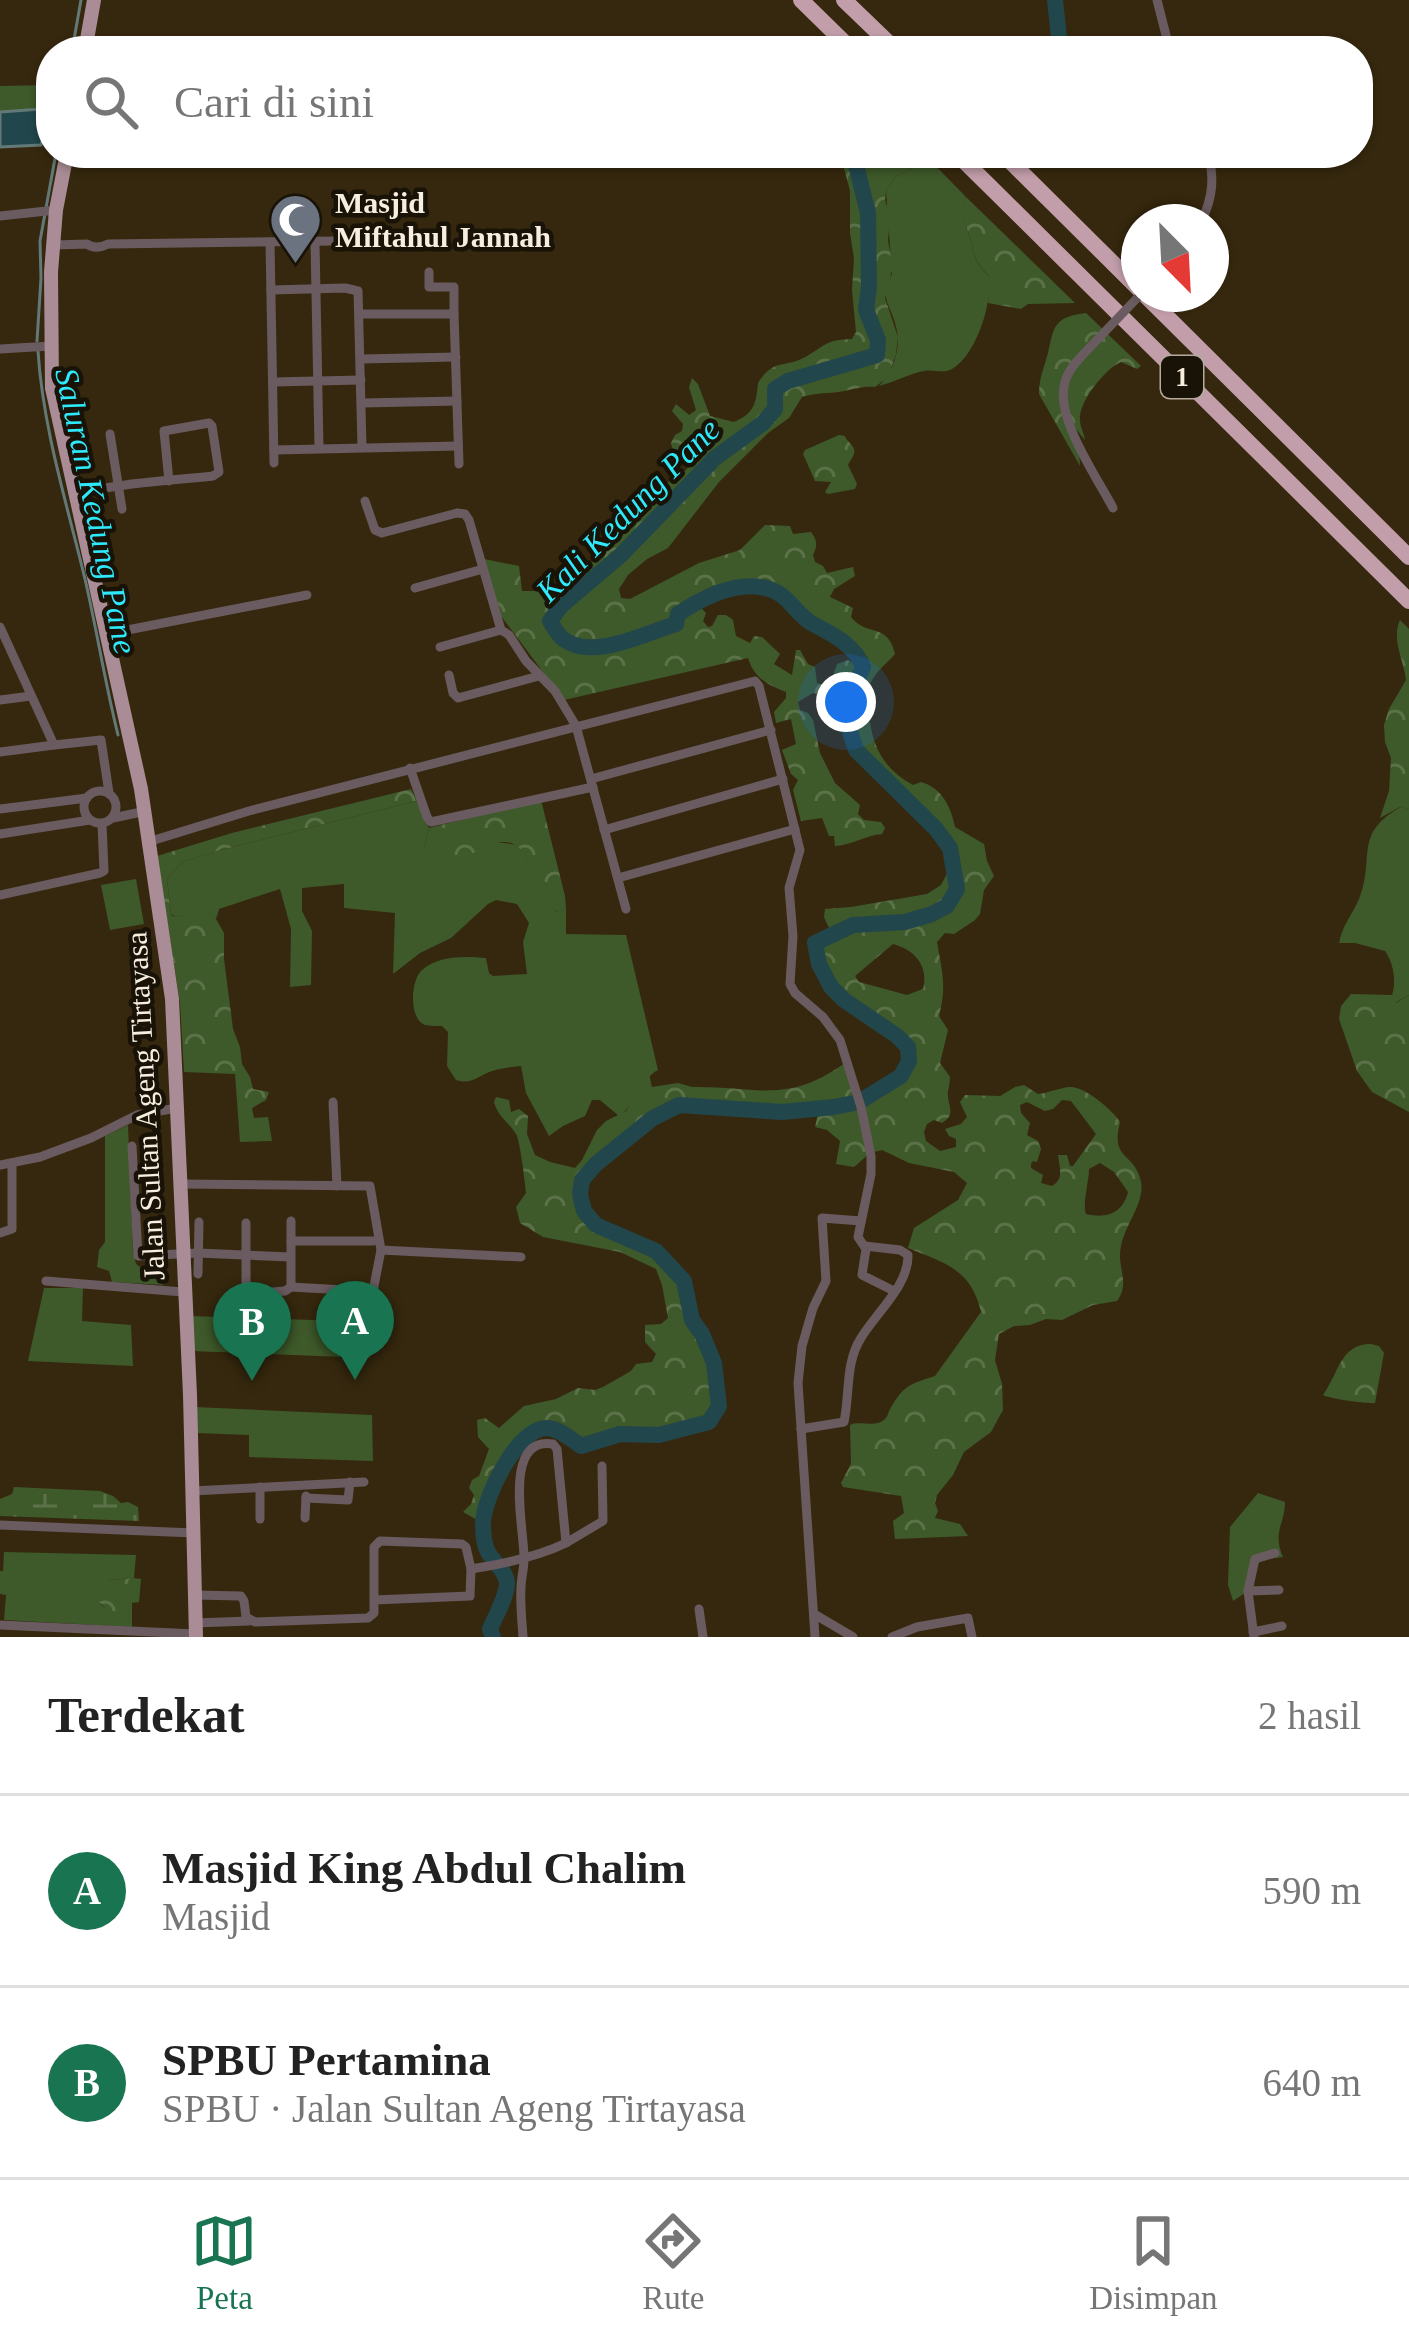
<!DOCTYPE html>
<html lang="id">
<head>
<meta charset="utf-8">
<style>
	body { margin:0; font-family:Georgia,serif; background:#f6f6f6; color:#222 }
	.compass { position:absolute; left:1121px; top:204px; width:108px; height:108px; border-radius:50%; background:#fff; box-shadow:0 3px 9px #0004; rotate:156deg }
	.you { position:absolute; left:846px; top:702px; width:42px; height:42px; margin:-30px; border:9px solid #fff; border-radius:50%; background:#1a73e8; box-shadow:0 0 0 18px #1a73e833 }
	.badge { display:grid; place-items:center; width:78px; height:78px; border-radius:50%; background:#197451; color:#fff; font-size:39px; font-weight:700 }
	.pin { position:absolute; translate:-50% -99px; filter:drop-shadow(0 3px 6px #0008) }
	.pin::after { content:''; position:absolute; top:63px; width:42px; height:36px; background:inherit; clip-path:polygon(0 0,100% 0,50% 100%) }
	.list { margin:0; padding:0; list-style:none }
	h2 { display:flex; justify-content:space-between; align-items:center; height:156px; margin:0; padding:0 48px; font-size:51px }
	h2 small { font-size:39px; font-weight:400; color:#767676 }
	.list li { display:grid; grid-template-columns:78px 1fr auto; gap:36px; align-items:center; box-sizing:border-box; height:192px; padding:0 48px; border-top:3px solid #e0e0e0 }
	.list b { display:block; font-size:45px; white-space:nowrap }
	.list p { margin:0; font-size:39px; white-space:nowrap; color:#767676 }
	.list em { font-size:39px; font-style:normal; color:#767676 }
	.icon { flex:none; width:66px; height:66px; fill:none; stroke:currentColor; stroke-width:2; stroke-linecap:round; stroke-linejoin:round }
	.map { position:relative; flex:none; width:1409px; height:1637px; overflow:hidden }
	.search { position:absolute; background:#fff; box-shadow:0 3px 9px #0004; left:36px; right:36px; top:36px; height:132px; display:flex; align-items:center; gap:30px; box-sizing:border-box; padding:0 42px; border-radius:48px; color:#767676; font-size:45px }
	.sheet { height:540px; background:#fff }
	nav { display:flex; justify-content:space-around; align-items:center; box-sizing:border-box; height:168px; border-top:3px solid #e0e0e0; background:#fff; font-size:33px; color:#767676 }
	nav a { display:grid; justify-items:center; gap:6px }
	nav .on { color:#197451 }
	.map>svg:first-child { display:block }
	.green { fill:#3e592a }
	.forest { fill:url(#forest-crowns); fill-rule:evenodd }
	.wetland { fill:url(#wetland-marsh) }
	.water { fill:#21474c; stroke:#627978; stroke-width:3 }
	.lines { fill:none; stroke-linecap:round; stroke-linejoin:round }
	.stream { stroke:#627978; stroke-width:3 }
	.river { stroke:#21474c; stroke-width:16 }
	.minor { stroke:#6a5b60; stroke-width:9 }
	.primary { stroke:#a98c95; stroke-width:14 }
	.motorway { stroke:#c29eaa; stroke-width:16 }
	.minor-bridge { stroke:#6a5b60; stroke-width:9 }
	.labels { text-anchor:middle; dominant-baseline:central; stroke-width:9; stroke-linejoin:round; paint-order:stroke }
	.shield { fill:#181207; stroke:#b5ac9e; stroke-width:3 }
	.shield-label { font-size:27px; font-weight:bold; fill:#f8eedf }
	.poi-label { font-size:30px; font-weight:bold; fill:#f8eedf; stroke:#181207; text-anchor:start }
	.street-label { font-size:30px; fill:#f8eedf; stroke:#181207 }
	.water-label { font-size:33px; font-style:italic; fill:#2ee9fc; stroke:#181207 }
</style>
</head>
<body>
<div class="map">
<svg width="1409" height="1637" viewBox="0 0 1409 1637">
	<defs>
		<pattern id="forest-crowns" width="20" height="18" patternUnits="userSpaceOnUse" patternTransform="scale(3)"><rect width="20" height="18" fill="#3e592a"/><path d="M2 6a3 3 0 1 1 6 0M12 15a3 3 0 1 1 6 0" fill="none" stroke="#5b7148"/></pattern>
		<pattern id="wetland-marsh" width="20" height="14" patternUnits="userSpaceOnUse" patternTransform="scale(3)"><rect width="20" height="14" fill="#3e592a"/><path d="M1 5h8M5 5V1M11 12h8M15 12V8" fill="none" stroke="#5b7148"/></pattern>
	</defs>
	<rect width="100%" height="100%" fill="#36280e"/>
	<g class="green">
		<polygon points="51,85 49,144 41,145 48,121 41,109 0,112 0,86"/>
		<path d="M926 156 966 197C960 214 965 222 970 238 976 258 972 260 989 276 993 300 977 355 952 369 944 374 934 369 924 371 909 374 894 382 879 386 892 373 901 350 897 331 893 306 877 300 892 274L886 191 895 177 917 166Z"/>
		<path d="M417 801 429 828 424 850C443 848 506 837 520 847 525 850 527 857 529 863 538 886 539 895 557 912L566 908V934L626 935 658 1070C641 1079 637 1104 619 1116L600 1100H592L585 1116 563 1126 549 1136 526 1093 521 1066C511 1067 502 1068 492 1071 478 1076 471 1085 456 1080L447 1066 448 1032 442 1026C438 1026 426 1026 423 1024 409 1016 411 981 421 971 437 955 466 956 486 958L489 973 493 976 527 974 523 942 529 923 517 904 496 900 488 904 451 938 420 953 393 974 395 913 344 908V884L302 888V911L312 931 311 985 290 987 291 929 280 889 219 909 216 919 202 911 176 917 171 914 167 879 182 862 221 850Z"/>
		<path d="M1401 807 1409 809V995L1395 1003 1392 995C1397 982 1393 962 1385 951L1355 943H1339C1342 926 1352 915 1359 899 1376 858 1352 834 1401 807Z"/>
		<polygon points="136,879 144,924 110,930 101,885"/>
		<polygon points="128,1125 133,1251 136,1264 164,1285 112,1282 109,1271 97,1267 99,1250 105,1242 105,1136"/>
		<polygon points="44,1288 83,1288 82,1321 131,1325 133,1366 28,1361"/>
		<polygon points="191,1316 369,1322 370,1358 191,1351"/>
		<polygon points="195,1407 372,1415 373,1461 249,1457 249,1435 196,1433"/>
		<path d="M1258 1493 1285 1502C1285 1524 1272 1532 1283 1557L1260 1560 1245 1593 1233 1601 1228 1585 1230 1527Z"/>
		<polygon points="4,1552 136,1555 134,1578 107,1580 100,1604 107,1609 107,1617 96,1625 4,1620 6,1595 0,1594 0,1571 3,1571"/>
	</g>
	<g class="forest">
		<path d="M840 153H849L865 213V286L862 310 874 341 873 353 786 378 772 387 771 408 760 421 712 456 619 552 575 589V575L620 538 672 478 686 470 691 464 684 459H675L671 443 675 435 682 431 683 424 672 411 676 404 689 415 696 410 689 387 692 378 698 384 710 416 734 422C755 413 756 403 758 383 774 357 786 369 807 356 828 344 825 340 852 339L856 332 852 290 854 258 850 233V191Z"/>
		<path d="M856 153H923L926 156 917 166 895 177 886 191 885 200 890 216 888 241 893 266 885 298 898 337 896 354 888 377 875 387C862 386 856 389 844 391 830 394 817 392 802 397L789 418 768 433 719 482 668 548 647 559 628 575 619 589 621 598 630 599 699 563 740 550 765 525 790 526 793 534 811 532C817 540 818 545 813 555L815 562 823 566 827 573 853 567 855 576 834 589 830 597 853 608 851 617C866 637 888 622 895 654 884 666 871 675 867 693 865 703 869 712 870 722 874 751 887 771 913 785L921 782C942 788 951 807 955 827L984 844 987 861 994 876 984 890 980 914 975 920 954 934 945 933 937 942C942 972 947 985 939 1016L948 1030 940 1063 950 1077C950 1082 949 1086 948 1091 946 1105 958 1113 942 1123L934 1120 927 1124 924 1132 926 1141 940 1151 956 1147V1139L949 1136 945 1129 961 1124 967 1117 960 1102 965 1095 1000 1096 1015 1087 1024 1085 1038 1094C1048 1093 1059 1088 1069 1087 1083 1085 1113 1110 1120 1122 1110 1162 1135 1151 1141 1182 1145 1202 1125 1225 1121 1246 1116 1267 1131 1282 1117 1301L1093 1305 1062 1320 1046 1319 1030 1325 1014 1326 999 1334 995 1360 1002 1384 1003 1410 991 1432 964 1452 953 1475 937 1495 935 1503 938 1511 935 1518 960 1524 968 1536 895 1539 893 1521 904 1513 901 1496 843 1487 841 1483 851 1464 850 1425C861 1420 876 1429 886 1418 888 1416 888 1412 890 1409 904 1385 910 1384 935 1376L981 1312C971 1269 945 1263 908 1248L914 1228 958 1200 967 1183 954 1172 909 1163 882 1150 870 1153 854 1167 836 1164 840 1141 827 1130 815 1127 818 1114C833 1111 850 1110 864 1104 895 1091 934 1061 897 1031 878 1016 851 1006 837 987 827 975 822 960 819 945L854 928 905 925 933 918 949 908 960 889 953 847 939 827 859 748 851 725 849 708 867 668C858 642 832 632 810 619 797 611 789 593 775 588 746 579 684 589 673 621 646 630 592 657 566 637 563 634 556 624 554 620L563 609 624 557 717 461 765 426 778 410 779 391 789 384 880 357 882 339 869 309 873 287 872 212ZM893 944C915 950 929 966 923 989L907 995 859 982 855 976ZM1062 1100 1071 1101 1096 1134 1073 1166H1070L1067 1155H1058C1059 1166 1065 1179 1052 1186L1041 1183 1043 1175 1031 1168V1164L1033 1161 1037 1162 1041 1149 1038 1141 1027 1135 1030 1123 1021 1113 1020 1105 1027 1102 1045 1111 1053 1109ZM1100 1163 1114 1172 1128 1192C1123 1213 1107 1219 1086 1214 1082 1206 1089 1181 1089 1169Z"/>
		<path d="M966 197 1075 303 1028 304 1021 309 988 303 989 276C973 260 976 259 970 238 965 220 959 215 966 197Z"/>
		<path d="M1086 313 1141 366 1137 369 1121 362C1106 368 1078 402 1080 420 1080 427 1084 433 1085 440L1061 411C1066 429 1081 448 1080 466L1039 394C1039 378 1044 368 1048 353 1054 326 1054 317 1086 313Z"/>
		<path d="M839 435C849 437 842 434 848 441 858 451 855 453 848 465L857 484 855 489 828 494 825 492 831 482 815 481 803 454 805 450Z"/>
		<path d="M484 559 519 566 522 591H551L557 604 545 621C551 629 556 638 564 643 597 665 646 637 678 626L681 616 698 605 706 613 703 621 708 627 712 626 718 615H726L733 620 736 636 750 643 754 636 762 637 780 654 774 664 792 675 796 650H800L808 664 815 667 817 683 829 687 837 664 848 660 859 667 842 708 823 705 821 696 813 693 798 702 800 710 808 713 813 720 820 753 835 783 860 805 858 814 864 820 881 822 885 828 882 834C866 835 853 845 835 846L834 836H829L822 818 801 821 793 790 798 780 791 774 782 750 796 744 791 719 776 723 774 712 786 698V692C768 685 754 678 748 658L564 700 498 612Z"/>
		<path d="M1400 620 1409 629V809L1400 807 1380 818 1389 791 1391 758 1385 742 1384 725 1389 709 1406 680C1404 660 1391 640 1400 620Z"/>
		<polygon points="411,789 417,801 221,850 182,862 167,879 171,915 176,917 202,910 216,919 224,933 224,959 233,1029 240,1047 242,1064 250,1077 253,1089 269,1092 266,1100 252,1108 254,1118 268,1117 272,1141 240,1142 235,1074 184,1072 180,1003 157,856 232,833"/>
		<path d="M541 800 565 896 566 908 558 912 543 903 526 855C508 831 492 846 470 854 456 859 442 860 428 857L424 850 429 828Z"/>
		<path d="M949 870 953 888C931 927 892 915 855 921 846 923 836 929 827 932L829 928 824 917 825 909 851 907 927 894 941 885Z"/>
		<polygon points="1351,994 1392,995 1396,1003 1409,995 1409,1112 1372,1092 1357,1071 1339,1019 1341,1006"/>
		<path d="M845 1063 858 1099 782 1109 678 1102 651 1115 593 1161 579 1178 577 1194 580 1213 594 1228 654 1254 680 1282 689 1321 711 1364 715 1405 706 1419 659 1432 620 1431 581 1442C571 1435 560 1425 547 1425 512 1422 486 1493 479 1521L463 1512 471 1504 474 1495 469 1488 472 1480 479 1476 489 1449 478 1437 477 1420 485 1418 499 1428 524 1406 556 1399 578 1388 595 1390 603 1387 631 1371 636 1364 652 1362 656 1354 645 1342V1325L661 1324 668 1318 662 1285 656 1269 620 1252 543 1237 520 1223 516 1207 526 1193C525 1182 520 1140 516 1134 508 1121 498 1117 494 1102L496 1097 509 1100 511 1112 519 1109 528 1116 527 1134 535 1155 550 1162 575 1168 582 1160 597 1130 606 1121 626 1111 649 1074 652 1087 678 1083 692 1087C758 1086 786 1105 845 1063Z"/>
		<path d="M1371 1344 1379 1346 1384 1353 1375 1403C1368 1404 1331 1399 1323 1395 1339 1373 1340 1344 1371 1344Z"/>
		<polygon points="134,1578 141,1579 139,1602 132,1603 132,1627 96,1625 96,1620 106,1617 107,1609 94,1598 96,1584 107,1580"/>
	</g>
	<polygon class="wetland" points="14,1487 100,1491 113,1496 121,1503 128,1502 138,1507 139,1521 0,1516 0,1499 12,1494"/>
	<polygon class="water" points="41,109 48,115 41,145 0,147 0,112"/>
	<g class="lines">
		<g class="stream">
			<polyline points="72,51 81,0"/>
			<polyline points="37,341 41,278 40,241 56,153"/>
			<path d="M38 351C43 429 67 504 85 579 97 631 105 683 118 735"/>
		</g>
		<g class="river">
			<polyline points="1055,0 1060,47 1056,51"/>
			<path d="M493 1637 490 1629C496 1615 506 1598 507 1584 507 1571 494 1563 488 1552 484 1545 483 1533 483 1524 483 1498 518 1426 548 1428 560 1429 571 1439 581 1446L620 1434 659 1435 709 1422 719 1406 714 1363 702 1334 692 1320 684 1281 656 1251 596 1225 584 1211 580 1194 582 1180 596 1164 653 1118 679 1105 782 1112 834 1107 859 1102 901 1076 909 1061 908 1047 897 1036 844 1000 831 987 819 964 815 943 853 925 905 922 932 914 947 906 957 889 950 848 936 829 856 750 848 726 845 708 863 667C856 646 832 634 813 624 799 617 791 600 778 593 745 575 705 596 678 614L676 624C646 633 589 663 561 637 556 632 553 626 550 621L560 607 621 555 715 458 763 423 775 409V389L788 381 877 355 878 340 866 310 869 286 868 213 853 153"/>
		</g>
		<g class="minor">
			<polyline points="1157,0 1170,51"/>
			<polyline points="0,216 56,210"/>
			<path d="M1201 222C1212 200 1216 177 1207 153"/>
			<polyline points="270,242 274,463"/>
			<polyline points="315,242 319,447"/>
			<path d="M54 245 87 244C94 249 102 247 108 244L335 241"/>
			<polyline points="429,272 429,287 454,287 454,314"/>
			<polyline points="271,290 345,288 358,291 362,447"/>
			<polyline points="360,314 454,314 459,464"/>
			<path d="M1094 343C1083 355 1069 367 1065 382 1054 417 1097 477 1113 508"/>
			<polyline points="0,349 51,346"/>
			<polyline points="361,359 456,357"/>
			<polyline points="273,382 361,380"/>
			<polyline points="362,403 457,401"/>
			<polyline points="110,434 122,509"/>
			<polyline points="274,450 458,446"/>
			<path d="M76 494C121 483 167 481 213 476L219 472 212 426 209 423 164 431 169 481"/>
			<polyline points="365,501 375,530 382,533 457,513 465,514 469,520 501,630 509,635 526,661 555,691 576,726 626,909"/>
			<polyline points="415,588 483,569"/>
			<polyline points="0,627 54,745 101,740 109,793"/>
			<polyline points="107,634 307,595"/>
			<polyline points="440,647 501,630"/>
			<polyline points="449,675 453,693 458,698 539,676"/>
			<polyline points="0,700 31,696"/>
			<polyline points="0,752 54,745"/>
			<polyline points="410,768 427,817 431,822 593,787"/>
			<polyline points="591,779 771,730"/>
			<circle cx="100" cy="807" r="16"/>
			<polyline points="0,809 87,798"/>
			<polyline points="113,818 146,811"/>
			<polyline points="604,830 783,779"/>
			<polyline points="0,834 90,820"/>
			<polyline points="151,841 249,811 755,681 759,686 800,850 789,888 793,936 790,984 795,993 823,1017 840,1040 861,1107 871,1156 871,1174 858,1237 866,1249 862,1275 894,1291"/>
			<polyline points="618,878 795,829"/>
			<polyline points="0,895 100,873 104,871 102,824"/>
			<polyline points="333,1102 337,1186"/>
			<polyline points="132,1146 138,1256 198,1253 290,1257"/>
			<polyline points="0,1165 40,1157 91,1138 137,1115 177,1108"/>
			<polyline points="181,1184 370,1186 381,1250 521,1257"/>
			<polyline points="0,1233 12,1229 12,1163"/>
			<polyline points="291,1241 373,1241"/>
			<polyline points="198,1274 199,1222"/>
			<polyline points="46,1281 183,1292"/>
			<polyline points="246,1287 246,1223"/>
			<polyline points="291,1287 291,1221"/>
			<polyline points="269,1307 273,1292 285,1291 291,1287 344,1290"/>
			<polyline points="373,1324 374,1286 381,1250"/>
			<path d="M801 1429 844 1422C850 1394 845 1363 861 1338 876 1313 909 1285 908 1255L900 1250 865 1246"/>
			<polyline points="260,1487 260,1519"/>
			<polyline points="192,1491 364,1482"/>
			<polyline points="306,1498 348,1500 350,1482"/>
			<polyline points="305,1518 306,1496"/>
			<polyline points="0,1525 194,1533"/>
			<polyline points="566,1543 603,1521 602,1466"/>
			<path d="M471 1569C503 1564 537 1557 566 1543L557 1449 553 1444C501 1436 525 1532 524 1559 524 1569 521 1579 521 1588 520 1604 522 1621 523 1637"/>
			<polyline points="1248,1591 1279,1590"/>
			<polyline points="194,1595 241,1596 244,1601 246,1617 255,1622 368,1618 374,1613 374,1547 380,1541 462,1544 466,1547 471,1569 470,1596 374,1600"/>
			<polyline points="699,1609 703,1637"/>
			<polyline points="814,1614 853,1637"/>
			<polyline points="195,1623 249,1621"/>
			<polyline points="0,1625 196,1634"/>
			<polyline points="1253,1632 1282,1626"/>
			<polyline points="815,1637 798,1383 802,1346 813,1308 826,1281 822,1218 861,1221"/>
			<polyline points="892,1637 917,1627 968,1618 972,1637"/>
			<polyline points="1254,1637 1248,1591 1255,1559 1275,1553"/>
		</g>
		<g class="primary">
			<polyline points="85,51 94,0"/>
			<polyline points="67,153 56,210 51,272 52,388 141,789 172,999 190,1395 196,1637"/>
		</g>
		<g class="motorway">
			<polyline points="801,0 853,51"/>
			<polyline points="844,0 897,51"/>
			<polyline points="956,153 1409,601"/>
			<polyline points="1002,153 1139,289"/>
			<polyline points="1144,294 1409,557"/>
		</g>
		<polyline class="minor-bridge" points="1094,343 1141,294"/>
	</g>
	<defs>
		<symbol id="mosque-pin" viewBox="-11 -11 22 30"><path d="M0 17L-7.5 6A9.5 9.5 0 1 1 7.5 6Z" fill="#6b7280" stroke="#181207"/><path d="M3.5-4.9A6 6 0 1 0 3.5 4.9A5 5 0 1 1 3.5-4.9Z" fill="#fff"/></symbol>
	</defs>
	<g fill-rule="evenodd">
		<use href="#mosque-pin" x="266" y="190" width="59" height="81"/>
	</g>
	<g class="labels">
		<rect class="shield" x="1161" y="356" width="42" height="42" rx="9"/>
		<g class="shield-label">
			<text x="1182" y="377">1</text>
		</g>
		<g class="poi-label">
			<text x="335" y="202">Masjid<tspan x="335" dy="34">Miftahul Jannah</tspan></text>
		</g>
		<g class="street-label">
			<text transform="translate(145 1106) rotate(-93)">Jalan Sultan Ageng Tirtayasa</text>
		</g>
		<g class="water-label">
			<text transform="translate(628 510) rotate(-45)">Kali Kedung Pane</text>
			<text transform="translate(96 511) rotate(78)">Saluran Kedung Pane</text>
		</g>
	</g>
</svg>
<svg class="compass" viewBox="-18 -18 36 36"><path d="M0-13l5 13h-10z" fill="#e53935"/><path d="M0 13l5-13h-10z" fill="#767676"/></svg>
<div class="you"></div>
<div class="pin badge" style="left:355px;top:1380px">A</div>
<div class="pin badge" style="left:252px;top:1381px">B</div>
<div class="search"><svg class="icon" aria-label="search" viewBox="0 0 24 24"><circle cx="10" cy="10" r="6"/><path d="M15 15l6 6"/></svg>Cari di sini</div>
</div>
<section class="sheet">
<h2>Terdekat<small>2 hasil</small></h2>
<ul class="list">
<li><span class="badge">A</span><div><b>Masjid King Abdul Chalim</b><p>Masjid</p></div><em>590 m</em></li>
<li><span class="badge">B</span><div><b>SPBU Pertamina</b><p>SPBU · Jalan Sultan Ageng Tirtayasa</p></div><em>640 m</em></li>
</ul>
</section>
<nav>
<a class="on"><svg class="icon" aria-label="map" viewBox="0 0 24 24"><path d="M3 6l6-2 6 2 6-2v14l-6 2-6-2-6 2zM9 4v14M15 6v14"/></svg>Peta</a>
<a><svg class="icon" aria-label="directions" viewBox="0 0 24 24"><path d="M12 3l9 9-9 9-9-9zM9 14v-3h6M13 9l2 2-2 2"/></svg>Rute</a>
<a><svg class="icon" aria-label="saved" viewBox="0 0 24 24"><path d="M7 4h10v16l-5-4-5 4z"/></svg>Disimpan</a>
</nav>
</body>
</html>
